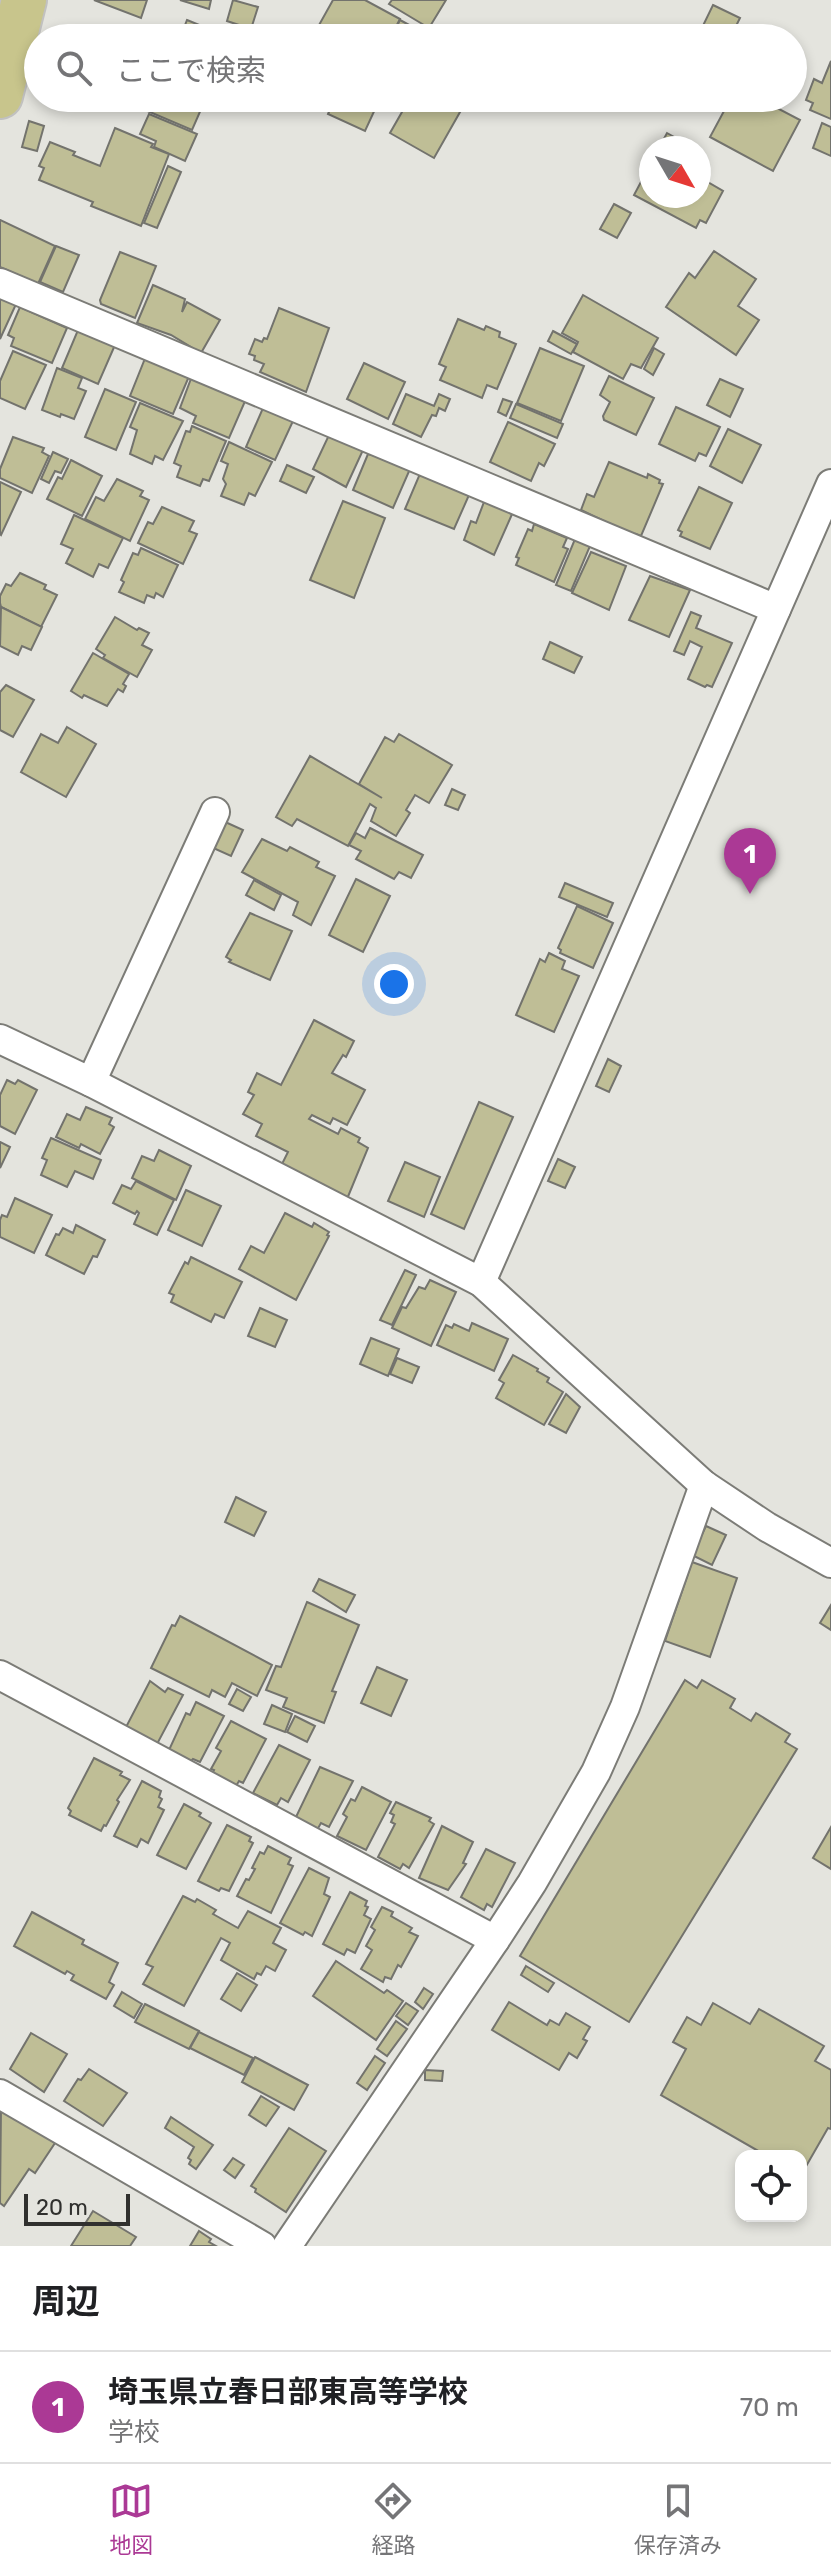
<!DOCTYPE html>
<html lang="ja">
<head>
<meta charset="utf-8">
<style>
	body { margin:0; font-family:Rubik,"Noto Sans JP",sans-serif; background:#f2f2f2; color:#202124 }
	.controls { position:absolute; right:24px; bottom:24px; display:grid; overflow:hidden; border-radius:16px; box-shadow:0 4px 12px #0003 }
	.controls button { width:72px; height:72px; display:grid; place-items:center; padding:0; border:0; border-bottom:2px solid #e0e0e0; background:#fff; color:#202124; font:40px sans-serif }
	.compass { position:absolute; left:639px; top:136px; width:72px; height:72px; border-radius:50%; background:#fff; box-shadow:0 4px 12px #0003; rotate:129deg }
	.scale { position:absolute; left:24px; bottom:20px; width:106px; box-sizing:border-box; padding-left:8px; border:4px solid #30302e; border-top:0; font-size:22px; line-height:28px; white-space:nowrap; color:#30302e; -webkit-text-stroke:6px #e4e4de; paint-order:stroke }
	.you { position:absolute; left:394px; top:984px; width:28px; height:28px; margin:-20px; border:6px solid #fff; border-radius:50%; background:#1a73e8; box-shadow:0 0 0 12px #1a73e833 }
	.badge { display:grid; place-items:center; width:52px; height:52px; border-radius:50%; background:#ab3995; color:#fff; font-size:26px; font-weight:700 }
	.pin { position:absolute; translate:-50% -66px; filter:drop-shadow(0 2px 4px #0008) }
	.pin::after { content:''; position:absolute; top:42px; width:28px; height:24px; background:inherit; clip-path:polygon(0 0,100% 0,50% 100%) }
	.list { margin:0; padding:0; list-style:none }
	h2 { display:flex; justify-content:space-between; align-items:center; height:104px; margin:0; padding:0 32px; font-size:34px }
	h2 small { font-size:26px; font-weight:400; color:#757577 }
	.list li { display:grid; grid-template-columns:52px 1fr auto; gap:24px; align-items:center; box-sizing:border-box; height:112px; padding:0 32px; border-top:2px solid #e0e0e0 }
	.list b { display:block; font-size:30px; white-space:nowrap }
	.list p { margin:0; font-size:26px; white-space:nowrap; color:#757577 }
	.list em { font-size:26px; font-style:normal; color:#757577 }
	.icon { flex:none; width:44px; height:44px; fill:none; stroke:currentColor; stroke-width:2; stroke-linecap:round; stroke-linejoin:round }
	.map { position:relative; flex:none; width:831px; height:2246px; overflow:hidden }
	.search { position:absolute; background:#fff; box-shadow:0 4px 12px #0003; left:24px; right:24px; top:24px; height:88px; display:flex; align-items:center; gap:20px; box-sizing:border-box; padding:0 28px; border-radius:44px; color:#757577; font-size:30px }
	.sheet { height:216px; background:#fff }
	nav { display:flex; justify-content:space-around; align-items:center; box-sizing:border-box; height:112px; border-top:2px solid #e0e0e0; background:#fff; font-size:22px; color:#757577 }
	nav a { display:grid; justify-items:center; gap:4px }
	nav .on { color:#ab3995 }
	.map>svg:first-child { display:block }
	.building { fill:#bfbe96; stroke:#73736d; stroke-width:2 }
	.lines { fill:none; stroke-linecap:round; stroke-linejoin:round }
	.minor-casing { stroke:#7c7c77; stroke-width:32 }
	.primary-casing { stroke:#c1c1c0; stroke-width:48 }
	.minor { stroke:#fff; stroke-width:28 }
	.primary { stroke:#c8c58c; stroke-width:44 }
</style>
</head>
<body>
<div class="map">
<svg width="831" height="2246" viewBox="0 0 831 2246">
	<rect width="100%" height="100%" fill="#e4e4de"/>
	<g class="building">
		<polygon points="94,0 147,0 141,18"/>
		<polygon points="180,0 211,0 209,9"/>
		<polygon points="233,0 258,7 251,29 227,21"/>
		<polygon points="333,0 365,0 400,19 390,38 342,38 319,25"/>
		<polygon points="392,0 446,0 429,28 389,4"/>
		<polygon points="713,5 740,18 730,38 697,38"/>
		<polygon points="187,20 219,33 217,38 180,38"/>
		<polygon points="400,20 433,38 391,38"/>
		<polygon points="308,28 328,38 303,38"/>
		<polygon points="831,61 831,119 810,110 813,103 806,100 814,79 822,83"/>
		<polygon points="117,98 206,98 192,130"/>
		<polygon points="305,98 331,98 326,108"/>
		<polygon points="335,98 348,102 350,98 361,98 377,105 365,131 328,114"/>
		<polygon points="410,98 436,98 460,112 434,158 390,133"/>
		<polygon points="731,98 758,98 800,120 773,171 710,137"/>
		<polygon points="149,114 197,134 185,161 154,147 156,141 140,134"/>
		<polygon points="29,121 44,126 37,151 22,147"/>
		<polygon points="822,123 831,127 831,156 813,148"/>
		<polygon points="115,128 153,144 151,147 169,154 141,226 91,206 93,202 39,180 44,168 39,166 50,142 75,152 73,155 100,166"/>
		<polygon points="667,133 694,148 659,148"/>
		<polygon points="651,163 651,196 699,196 699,177 723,191 706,223 700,220 696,228 634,195"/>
		<polygon points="168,166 181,172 157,228 144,223"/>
		<polygon points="614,204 631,213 617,238 600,229"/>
		<polygon points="0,220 55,246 38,284 0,267"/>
		<polygon points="56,246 79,255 63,292 40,282"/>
		<polygon points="714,251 756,279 738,306 759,320 736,355 666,307 689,273 695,278"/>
		<polygon points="120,252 156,266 135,318 101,304 100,300"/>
		<polygon points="153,285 185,299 182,312 187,302 220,320 201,353 171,335 137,323"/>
		<polygon points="0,295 17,302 0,339"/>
		<polygon points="583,295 658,338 641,368 631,364 623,379 573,352 578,342 562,333"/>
		<polygon points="20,307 67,328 52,363 11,346 14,338 8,335"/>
		<polygon points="279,308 329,328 306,392 260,372 264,364 254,360 255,356 249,354 255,339 262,342 264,338 267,339"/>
		<polygon points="458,319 484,330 486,326 500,332 499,337 516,344 497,389 487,385 482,398 440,380 446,367 439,364"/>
		<polygon points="78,330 115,345 98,384 62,368"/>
		<polygon points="553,331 577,344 571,354 548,341"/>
		<polygon points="540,348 584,366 561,421 517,403"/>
		<polygon points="654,348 664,354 653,375 644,369"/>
		<polygon points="13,351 46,365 25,409 0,398 0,381"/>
		<polygon points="146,356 190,374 173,414 130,396"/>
		<polygon points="364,363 405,382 388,419 347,399"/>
		<polygon points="57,368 82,378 78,388 86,391 74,419 61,414 60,417 42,410"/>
		<polygon points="192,376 246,399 229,438 193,423 196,416 180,408"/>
		<polygon points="609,376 654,398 636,435 604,420 603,416 610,402 600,395"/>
		<polygon points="720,379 743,389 730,417 707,405"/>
		<polygon points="105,389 136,402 116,450 85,437"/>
		<polygon points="406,394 434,406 439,394 450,399 445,411 439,408 436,416 432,415 421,437 393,424"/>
		<polygon points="503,399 512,402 506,416 498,412"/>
		<polygon points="140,403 183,421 163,460 155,456 152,464 130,454 137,430 130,427"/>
		<polygon points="516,404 563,424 557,438 510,418"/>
		<polygon points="676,407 720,427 706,456 699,453 695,461 659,444"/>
		<polygon points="263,408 293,421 275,460 246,447"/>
		<polygon points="508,422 555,444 544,466 539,463 531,481 490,462"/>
		<polygon points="192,426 226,441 209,481 203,479 200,486 177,477 181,466 174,463 186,431 190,432"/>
		<polygon points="728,429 761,445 742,483 710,466"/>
		<polygon points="329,435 363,450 346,487 313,469"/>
		<polygon points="13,437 44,448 42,452 49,456 32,493 0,478 0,469"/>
		<polygon points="229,442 272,462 255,496 249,493 244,505 221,496 226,484 223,479 228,464 221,461"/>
		<polygon points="53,452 68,459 61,473 55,471 49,483 41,479"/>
		<polygon points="373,453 410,469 393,508 353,490 368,454 372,455"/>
		<polygon points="71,460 102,476 82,516 47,499 58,477 62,479"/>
		<polygon points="609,462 647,478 648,474 660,480 659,483 663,484 641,536 636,534 635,536 581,510 587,494 594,497"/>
		<polygon points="287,465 314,477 306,493 280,481"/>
		<polygon points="423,475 469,495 454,529 405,509 419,476"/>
		<polygon points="117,479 143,491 140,496 149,500 130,541 85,519 96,497 104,501"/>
		<polygon points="0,482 21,492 1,535 0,534"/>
		<polygon points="699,487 732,503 710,549 680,536 682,532 678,530"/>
		<polygon points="343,501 385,518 354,598 310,580"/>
		<polygon points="484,502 513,512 494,555 464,540 471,521 476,523"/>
		<polygon points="162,507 194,521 189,531 197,534 183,564 138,543 148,522 153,524"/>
		<polygon points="74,515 123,538 108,568 99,564 93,577 66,563 73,549 61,544"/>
		<polygon points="534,524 567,538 563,547 568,549 554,582 516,565 519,558 516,557 528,529 532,531"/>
		<polygon points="575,539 590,546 571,591 556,585"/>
		<polygon points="141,548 178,565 163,597 156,593 154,598 147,595 144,603 119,592 124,582 121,580 133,553 138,555"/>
		<polygon points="591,552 626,566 609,610 572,593"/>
		<polygon points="20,573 46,585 44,589 57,595 41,627 1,607 0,603 0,596 6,584 11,586"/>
		<polygon points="650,576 690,590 669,637 629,620"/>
		<polygon points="1,607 42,627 31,650 22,646 18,655 0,646"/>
		<polygon points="691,612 701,616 696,628 732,643 712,687 707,685 705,687 688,679 702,647 690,641 684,655 674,651"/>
		<polygon points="115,617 137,630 139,628 149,633 142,645 152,650 137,677 103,658 105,655 96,649"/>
		<polygon points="550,642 582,657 574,673 543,659"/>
		<polygon points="93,653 129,674 123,684 126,686 123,692 118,689 107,706 84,695 82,698 71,691"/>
		<polygon points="6,685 34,700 13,737 0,730 0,692"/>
		<polygon points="67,727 96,744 66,797 21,772 41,734 58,743"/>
		<polygon points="399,734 452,765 429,803 415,795 406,810 410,813 396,836 371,821 376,808 370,804 348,846 297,819 292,826 276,817 310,756 382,798 359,784 385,737 394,742"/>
		<polygon points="452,789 465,795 458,810 445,805"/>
		<polygon points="223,821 243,830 231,856 211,847"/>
		<polygon points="370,828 423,855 411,878 399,872 394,879 356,859 361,851 349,845 356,833 365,838"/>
		<polygon points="262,839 287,851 290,847 319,862 316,867 335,876 311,925 293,915 298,902 242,872"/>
		<polygon points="356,879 390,896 363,952 329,935"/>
		<polygon points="254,880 281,895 274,910 246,895"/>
		<polygon points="565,883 613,903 607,917 559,897"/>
		<polygon points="577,906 613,923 593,968 560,953 561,950 558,948"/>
		<polygon points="250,913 292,931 270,980 229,962 231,960 226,957"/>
		<polygon points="549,953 565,961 562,969 579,976 554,1032 516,1015 540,959 545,962"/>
		<polygon points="314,1020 354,1041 346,1057 343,1055 332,1073 365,1090 347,1125 333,1118 330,1124 312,1115 309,1119 338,1134 341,1128 360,1138 358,1142 368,1148 347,1199 281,1166 288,1152 256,1136 262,1124 243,1114 254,1095 248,1092 257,1073 281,1085"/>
		<polygon points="608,1059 621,1066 609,1092 596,1086"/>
		<polygon points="7,1080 15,1084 18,1080 37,1090 15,1134 0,1126 0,1095"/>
		<polygon points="479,1102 513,1117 464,1229 431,1214"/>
		<polygon points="86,1107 112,1118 109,1124 114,1127 100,1154 81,1144 79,1148 56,1137 67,1114 80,1120"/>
		<polygon points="51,1138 101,1160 93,1179 75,1171 67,1187 41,1175 47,1160 42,1158"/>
		<polygon points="0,1142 10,1147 0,1168"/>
		<polygon points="159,1150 191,1166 176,1200 132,1178 142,1156 154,1161"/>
		<polygon points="558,1159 575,1167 565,1188 548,1181"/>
		<polygon points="405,1162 440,1177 424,1217 388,1201"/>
		<polygon points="136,1181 174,1200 157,1235 134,1224 139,1213 137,1211 135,1214 113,1203 122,1185 131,1189"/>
		<polygon points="186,1190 221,1206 202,1246 168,1230"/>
		<polygon points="15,1198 52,1215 34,1253 0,1237 0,1220 2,1215 7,1217"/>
		<polygon points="285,1213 312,1227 314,1223 329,1232 327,1235 329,1236 296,1300 239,1269 251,1246 264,1253"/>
		<polygon points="76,1225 105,1240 97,1257 93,1256 84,1274 46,1255 56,1234 59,1235 63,1228 73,1233"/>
		<polygon points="191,1257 242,1282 224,1318 215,1314 211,1322 171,1302 174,1295 169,1293 185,1262 188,1264"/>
		<polygon points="405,1270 416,1275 392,1325 380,1320"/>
		<polygon points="430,1280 456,1292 431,1346 392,1328 402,1307 406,1308 419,1287 425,1289"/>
		<polygon points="260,1308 287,1320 275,1347 248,1336"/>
		<polygon points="472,1323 508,1339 494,1371 437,1345 446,1325 452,1328 454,1324 469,1331"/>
		<polygon points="371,1338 399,1349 388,1376 360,1364"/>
		<polygon points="513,1355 538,1369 537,1371 549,1378 547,1382 563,1392 544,1425 496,1398 504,1383 499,1380"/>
		<polygon points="397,1358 419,1367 412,1383 390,1374"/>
		<polygon points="566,1394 580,1407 566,1433 549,1424"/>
		<polygon points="236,1497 266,1512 254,1536 225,1522"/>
		<polygon points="706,1526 726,1535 712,1565 692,1555"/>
		<polygon points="692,1562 737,1578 710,1657 665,1641"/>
		<polygon points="319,1579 355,1595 346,1612 313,1591"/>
		<polygon points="307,1602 359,1625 332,1691 336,1692 324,1723 283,1707 287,1698 266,1690 276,1666 281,1667"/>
		<polygon points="831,1605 831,1630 820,1623"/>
		<polygon points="180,1616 272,1665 257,1696 232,1683 225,1697 212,1690 209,1697 151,1668 172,1625 175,1626"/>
		<polygon points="377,1667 407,1680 391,1716 361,1703"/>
		<polygon points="685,1680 697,1688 702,1680 735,1699 730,1708 751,1721 756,1713 790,1734 785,1742 797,1749 629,2022 520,1956"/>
		<polygon points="150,1681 165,1692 168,1688 183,1695 156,1746 125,1729"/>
		<polygon points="237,1689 251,1697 243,1711 229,1704"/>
		<polygon points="196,1702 224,1716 200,1762 193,1759 191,1761 169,1750 186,1713 190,1715"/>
		<polygon points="272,1705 292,1714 285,1732 264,1724"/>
		<polygon points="295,1716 315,1726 307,1742 287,1732"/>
		<polygon points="231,1721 266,1739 243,1783 239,1781 236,1786 212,1774 214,1770 211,1769 221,1751 216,1748"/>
		<polygon points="279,1745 310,1760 288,1802 281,1798 277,1805 253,1793"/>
		<polygon points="94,1758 122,1772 120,1775 130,1780 117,1800 119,1802 106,1826 104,1825 101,1831 69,1815 71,1811 68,1808"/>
		<polygon points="320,1767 353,1781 329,1827 321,1823 317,1830 295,1819"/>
		<polygon points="142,1781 161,1791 159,1797 162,1799 158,1807 164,1810 148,1843 141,1839 137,1847 114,1836"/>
		<polygon points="362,1787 391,1802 366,1850 337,1836 347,1817 343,1814 351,1799 355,1801"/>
		<polygon points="396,1802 431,1818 429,1821 434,1824 409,1868 403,1864 400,1869 378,1857 395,1824 391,1822 394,1815 390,1813"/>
		<polygon points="184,1804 201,1813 199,1816 211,1823 186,1869 157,1855"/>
		<polygon points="227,1825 251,1837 249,1841 253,1843 229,1891 221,1888 219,1891 198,1881"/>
		<polygon points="442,1826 473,1842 463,1863 466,1864 448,1890 419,1878"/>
		<polygon points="831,1827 831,1869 813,1858"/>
		<polygon points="268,1846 291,1858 288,1864 293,1866 271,1913 237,1896 246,1879 249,1880 255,1869 252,1868 260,1852 264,1854"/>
		<polygon points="486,1849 515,1863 492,1907 487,1904 484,1910 461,1897"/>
		<polygon points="309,1868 329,1878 324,1894 330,1897 312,1936 305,1932 303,1935 280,1923"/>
		<polygon points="350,1892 367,1901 365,1906 368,1907 364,1915 371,1919 355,1953 347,1949 344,1955 323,1944"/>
		<polygon points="183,1896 195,1902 197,1899 216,1910 213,1914 238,1928 248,1911 281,1928 273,1943 286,1950 275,1971 266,1966 261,1975 257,1973 254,1979 221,1960 230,1943 221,1938 184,2006 143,1984 153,1967 146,1964"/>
		<polygon points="382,1907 393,1912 391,1916 412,1928 409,1932 418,1936 401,1967 398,1965 391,1979 385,1977 383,1982 361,1969 372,1950 366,1946 375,1930 371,1927"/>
		<polygon points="32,1912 84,1940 82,1944 118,1963 109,1982 114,1985 106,1999 71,1980 74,1975 67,1971 65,1974 14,1946"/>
		<polygon points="336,1961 384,1993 387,1990 403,2001 376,2040 313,1996"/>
		<polygon points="526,1966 554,1983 548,1992 521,1975"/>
		<polygon points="237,1973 257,1985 241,2011 221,1999"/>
		<polygon points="424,1988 433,1994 423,2009 415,2002"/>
		<polygon points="122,1992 142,2004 134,2018 114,2006"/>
		<polygon points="509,2002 547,2025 550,2020 559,2025 566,2013 590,2027 583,2039 587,2041 577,2058 569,2053 559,2070 492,2030"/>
		<polygon points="406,2003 418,2011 408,2025 396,2016"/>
		<polygon points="713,2003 750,2024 759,2009 824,2046 815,2061 831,2070 831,2129 828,2128 801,2175 801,2156 767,2156 661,2095 686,2049 673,2042 687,2017 701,2025"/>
		<polygon points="145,2004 199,2031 189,2049 135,2022"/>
		<polygon points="396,2021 407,2029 387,2056 377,2049"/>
		<polygon points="199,2032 253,2058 244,2075 190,2048"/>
		<polygon points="31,2033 67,2054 44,2092 10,2069"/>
		<polygon points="375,2056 385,2063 367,2090 357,2083"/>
		<polygon points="255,2057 308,2085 294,2110 242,2082"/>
		<polygon points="89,2069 127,2093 103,2126 64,2101 78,2079 81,2080"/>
		<polygon points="425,2070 443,2071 442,2081 425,2080"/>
		<polygon points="261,2096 279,2107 266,2126 249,2115"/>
		<polygon points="1,2106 55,2143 35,2173 29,2169 4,2206 0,2203"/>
		<polygon points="171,2117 213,2145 196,2169 189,2164 191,2160 188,2158 194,2147 165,2128"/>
		<polygon points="289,2128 326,2151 286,2212 255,2192 256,2189 251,2186"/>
		<polygon points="233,2158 244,2165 235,2178 224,2170"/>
		<polygon points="93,2211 136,2237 130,2246 71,2246"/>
		<polygon points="199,2231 211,2239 209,2242 216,2246 190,2246"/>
	</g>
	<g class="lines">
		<defs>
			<g id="minor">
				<polyline points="0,283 776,609"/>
				<polyline points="0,1039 91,1082 481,1282 704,1485 767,1527 831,1563"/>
				<polyline points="91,1082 215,812"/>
				<polyline points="481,1282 831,484"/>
				<polyline points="0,1675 495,1940"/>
				<polyline points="0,2094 262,2246"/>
				<polyline points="287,2246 495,1940 532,1883 596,1772 625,1707 704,1485"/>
			</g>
			<polyline id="primary" points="0,96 24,0"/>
		</defs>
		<use href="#minor" class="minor-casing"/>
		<use href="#primary" class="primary-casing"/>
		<use href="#minor" class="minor"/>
		<use href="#primary" class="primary"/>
	</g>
</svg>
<div class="controls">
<button><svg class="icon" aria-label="locate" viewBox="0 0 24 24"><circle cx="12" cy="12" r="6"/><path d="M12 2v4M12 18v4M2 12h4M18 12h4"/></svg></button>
</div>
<svg class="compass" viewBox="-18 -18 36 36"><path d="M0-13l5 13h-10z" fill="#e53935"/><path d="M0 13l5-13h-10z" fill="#757577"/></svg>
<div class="scale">20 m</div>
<div class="you"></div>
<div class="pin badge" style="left:750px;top:894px">1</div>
<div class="search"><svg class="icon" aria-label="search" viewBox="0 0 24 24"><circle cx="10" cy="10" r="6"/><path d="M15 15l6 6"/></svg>ここで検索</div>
</div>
<section class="sheet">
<h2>周辺<small></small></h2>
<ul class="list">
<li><span class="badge">1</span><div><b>埼玉県立春日部東高等学校</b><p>学校</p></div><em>70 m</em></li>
</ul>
</section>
<nav>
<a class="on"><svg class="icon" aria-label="map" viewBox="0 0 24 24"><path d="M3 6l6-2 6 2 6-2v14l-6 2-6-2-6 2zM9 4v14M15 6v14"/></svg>地図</a>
<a><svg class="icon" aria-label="directions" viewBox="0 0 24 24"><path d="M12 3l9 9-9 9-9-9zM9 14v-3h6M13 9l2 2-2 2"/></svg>経路</a>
<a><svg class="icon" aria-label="saved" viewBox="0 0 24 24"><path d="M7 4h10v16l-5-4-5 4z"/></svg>保存済み</a>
</nav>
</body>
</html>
